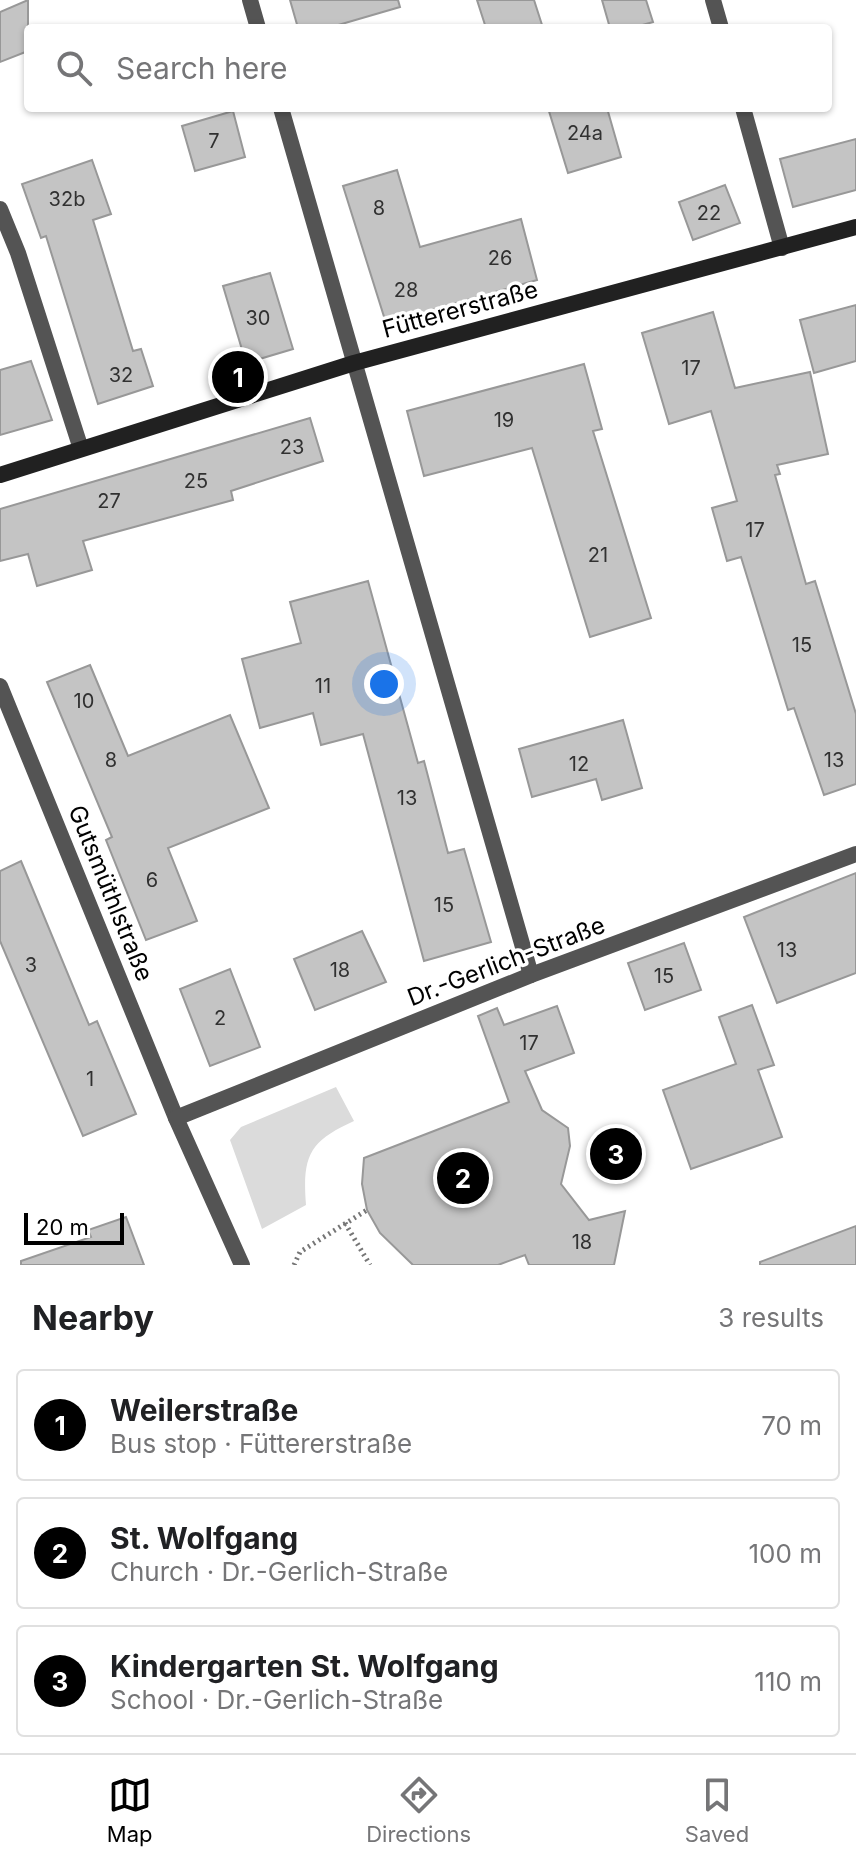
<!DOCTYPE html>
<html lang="en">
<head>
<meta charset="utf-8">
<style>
	body { margin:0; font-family:Inter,sans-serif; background:#f6f6f6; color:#202124 }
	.scale { position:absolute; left:24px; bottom:20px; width:100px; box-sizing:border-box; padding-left:8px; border:4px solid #000; border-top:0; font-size:22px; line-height:28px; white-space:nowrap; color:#000; -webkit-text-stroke:6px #fff; paint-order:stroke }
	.you { position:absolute; left:384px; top:684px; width:28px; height:28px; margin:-20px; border:6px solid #fff; border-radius:50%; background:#1a73e8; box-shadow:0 0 0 12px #1a73e833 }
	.badge { display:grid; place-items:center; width:52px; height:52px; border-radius:50%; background:#000; color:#fff; font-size:26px; font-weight:700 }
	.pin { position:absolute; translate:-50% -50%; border:4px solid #fff; box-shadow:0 2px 8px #0006 }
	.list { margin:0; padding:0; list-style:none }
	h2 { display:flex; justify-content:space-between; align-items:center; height:104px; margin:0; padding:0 32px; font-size:34px }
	h2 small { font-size:26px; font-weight:400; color:#757577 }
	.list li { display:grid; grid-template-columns:52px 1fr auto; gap:24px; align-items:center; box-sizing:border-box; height:112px; margin:0 16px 16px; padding:0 16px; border:2px solid #e0e0e0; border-radius:8px }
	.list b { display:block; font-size:30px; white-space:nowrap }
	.list p { margin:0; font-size:26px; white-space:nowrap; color:#757577 }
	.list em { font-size:26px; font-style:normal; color:#757577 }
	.icon { flex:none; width:44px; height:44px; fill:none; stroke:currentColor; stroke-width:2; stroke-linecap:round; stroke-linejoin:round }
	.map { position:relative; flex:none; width:856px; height:1265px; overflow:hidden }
	.search { position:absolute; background:#fff; box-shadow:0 2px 6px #0004; left:24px; right:24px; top:24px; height:88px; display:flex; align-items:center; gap:20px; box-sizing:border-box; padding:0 28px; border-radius:8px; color:#757577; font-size:30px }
	.sheet { height:488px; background:#fff }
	nav { display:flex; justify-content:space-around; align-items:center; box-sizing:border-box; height:112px; border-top:2px solid #e0e0e0; background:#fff; font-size:22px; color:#757577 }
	nav a { display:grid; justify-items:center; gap:4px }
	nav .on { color:#000 }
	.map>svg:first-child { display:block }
	.green { fill:#dbdbdb }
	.building { fill:#c4c4c4; stroke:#989898; stroke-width:2 }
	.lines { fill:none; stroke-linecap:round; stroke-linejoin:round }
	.path { stroke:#767676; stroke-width:5; stroke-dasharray:2 4; stroke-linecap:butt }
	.lane { stroke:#545454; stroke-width:16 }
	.street { stroke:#545454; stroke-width:16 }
	.secondary { stroke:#212121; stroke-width:16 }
	.labels { text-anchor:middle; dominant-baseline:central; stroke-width:7; stroke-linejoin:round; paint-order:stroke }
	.number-label { font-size:20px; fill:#313131 }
	.street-label { font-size:24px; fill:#000; stroke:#fff }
</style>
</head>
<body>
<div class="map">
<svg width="856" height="1265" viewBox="0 0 856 1265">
	<rect width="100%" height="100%" fill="#fff"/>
	<path class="green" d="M336 1087 354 1121C310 1141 302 1155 306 1205L262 1229 230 1140 241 1127Z"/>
	<g class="building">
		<polygon points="28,0 28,51 0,62 0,12"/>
		<polygon points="290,0 398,0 400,7 328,28 298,28"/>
		<polygon points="477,0 534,0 543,28 486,28"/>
		<polygon points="602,0 646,0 653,22 632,28 610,28"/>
		<polygon points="548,108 607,108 621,157 568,173"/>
		<polygon points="233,111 245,157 195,171 182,126"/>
		<polygon points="856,139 856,190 793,207 780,159"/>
		<polygon points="92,160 111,214 93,220 133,351 141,349 153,386 98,404 46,236 41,238 22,184"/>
		<polygon points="397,170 420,247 521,219 537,280 386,323 343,186"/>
		<polygon points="725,185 740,223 693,240 679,202"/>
		<polygon points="270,273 293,349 246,363 223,286"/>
		<polygon points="856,305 856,361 814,373 800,320"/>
		<polygon points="713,312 735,388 810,372 828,454 777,465 780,474 775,475 806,584 815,581 856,714 856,784 824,795 794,708 788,710 741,557 727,561 712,508 737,501 711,411 669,424 642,333"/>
		<polygon points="31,361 52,420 0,435 0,370"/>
		<polygon points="584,364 602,429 593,431 651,618 590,637 532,448 424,476 407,411"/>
		<polygon points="310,418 323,461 231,491 233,500 83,541 92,570 37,586 28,554 0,561 0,509"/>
		<polygon points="368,581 418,763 424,761 448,853 464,849 491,942 424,961 363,734 321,745 313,713 260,728 242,659 301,643 290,602"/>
		<polygon points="90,665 128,756 230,715 269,808 168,848 197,921 146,940 106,840 112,837 47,682"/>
		<polygon points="623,720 642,788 602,800 596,779 532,797 519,749"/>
		<polygon points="21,861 89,1025 97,1021 136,1114 83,1136 0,941 0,871"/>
		<polygon points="856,873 856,973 777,1003 744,917"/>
		<polygon points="362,931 386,982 315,1010 294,959"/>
		<polygon points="684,943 701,990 645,1010 628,963"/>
		<polygon points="230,969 260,1047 210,1066 180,989"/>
		<polygon points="752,1005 774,1065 758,1070 782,1137 691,1169 663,1090 736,1064 719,1017"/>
		<polygon points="557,1006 574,1053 525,1071 542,1110 568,1128 570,1146 561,1184 589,1220 625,1211 614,1265 529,1265 525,1255 498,1265 413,1265 380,1233 367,1210 362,1184 364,1158 509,1102 478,1016 497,1008 504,1025"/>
		<polygon points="126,1217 144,1265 21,1265 21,1261 91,1237 88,1230"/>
		<polygon points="856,1226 856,1265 760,1265 760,1262"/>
	</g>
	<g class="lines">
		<g class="path">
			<polyline points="345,1223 370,1265"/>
			<polyline points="294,1265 300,1252 367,1210"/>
		</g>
		<polyline class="lane" points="0,209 18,253 81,449"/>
		<g class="street">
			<polyline points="250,0 258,28"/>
			<polyline points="713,0 721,28"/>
			<polyline points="281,108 531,975"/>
			<polyline points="743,108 782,248"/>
			<polyline points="0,686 176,1118 242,1265"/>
			<polyline points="176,1118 531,975 856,854"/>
		</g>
		<polyline class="secondary" points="0,475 354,363 856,227"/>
	</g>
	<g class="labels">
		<g class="number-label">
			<text x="585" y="133">24a</text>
			<text x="214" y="141">7</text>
			<text x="67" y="199">32b</text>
			<text x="379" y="208">8</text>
			<text x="709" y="213">22</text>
			<text x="500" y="258">26</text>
			<text x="406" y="290">28</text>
			<text x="258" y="318">30</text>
			<text x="691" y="368">17</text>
			<text x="121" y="375">32</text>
			<text x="504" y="420">19</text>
			<text x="292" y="447">23</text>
			<text x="196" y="481">25</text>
			<text x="109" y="501">27</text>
			<text x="755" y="530">17</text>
			<text x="598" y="555">21</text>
			<text x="802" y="645">15</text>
			<text x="323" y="686">11</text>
			<text x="84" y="701">10</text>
			<text x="111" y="760">8</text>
			<text x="834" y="760">13</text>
			<text x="579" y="764">12</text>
			<text x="407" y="798">13</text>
			<text x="152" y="880">6</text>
			<text x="444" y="905">15</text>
			<text x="787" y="950">13</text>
			<text x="31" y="965">3</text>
			<text x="340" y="970">18</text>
			<text x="664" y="976">15</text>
			<text x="220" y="1018">2</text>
			<text x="529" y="1043">17</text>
			<text x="90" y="1079">1</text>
			<text x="582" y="1242">18</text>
		</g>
		<g class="street-label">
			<text transform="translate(460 309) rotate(-15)">Füttererstraße</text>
			<text transform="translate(111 893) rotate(68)">Gutsmüthlstraße</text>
			<text transform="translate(506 961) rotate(-21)">Dr.-Gerlich-Straße</text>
		</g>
	</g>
</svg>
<div class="scale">20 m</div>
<div class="you"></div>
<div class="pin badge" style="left:238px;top:377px">1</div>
<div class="pin badge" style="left:463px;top:1178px">2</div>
<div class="pin badge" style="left:616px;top:1154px">3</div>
<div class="search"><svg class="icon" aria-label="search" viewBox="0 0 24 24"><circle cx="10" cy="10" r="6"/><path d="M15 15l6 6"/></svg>Search here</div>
</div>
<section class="sheet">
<h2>Nearby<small>3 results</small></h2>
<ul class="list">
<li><span class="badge">1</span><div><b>Weilerstraße</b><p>Bus stop · Füttererstraße</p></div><em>70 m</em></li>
<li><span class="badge">2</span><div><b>St. Wolfgang</b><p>Church · Dr.-Gerlich-Straße</p></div><em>100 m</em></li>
<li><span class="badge">3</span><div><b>Kindergarten St. Wolfgang</b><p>School · Dr.-Gerlich-Straße</p></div><em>110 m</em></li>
</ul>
</section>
<nav>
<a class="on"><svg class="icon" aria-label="map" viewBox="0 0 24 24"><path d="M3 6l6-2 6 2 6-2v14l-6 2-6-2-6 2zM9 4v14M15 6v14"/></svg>Map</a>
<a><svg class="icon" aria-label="directions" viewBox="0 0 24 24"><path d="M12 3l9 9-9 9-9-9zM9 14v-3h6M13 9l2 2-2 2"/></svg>Directions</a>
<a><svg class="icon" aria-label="saved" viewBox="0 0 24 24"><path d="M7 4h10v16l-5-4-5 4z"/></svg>Saved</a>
</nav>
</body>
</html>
